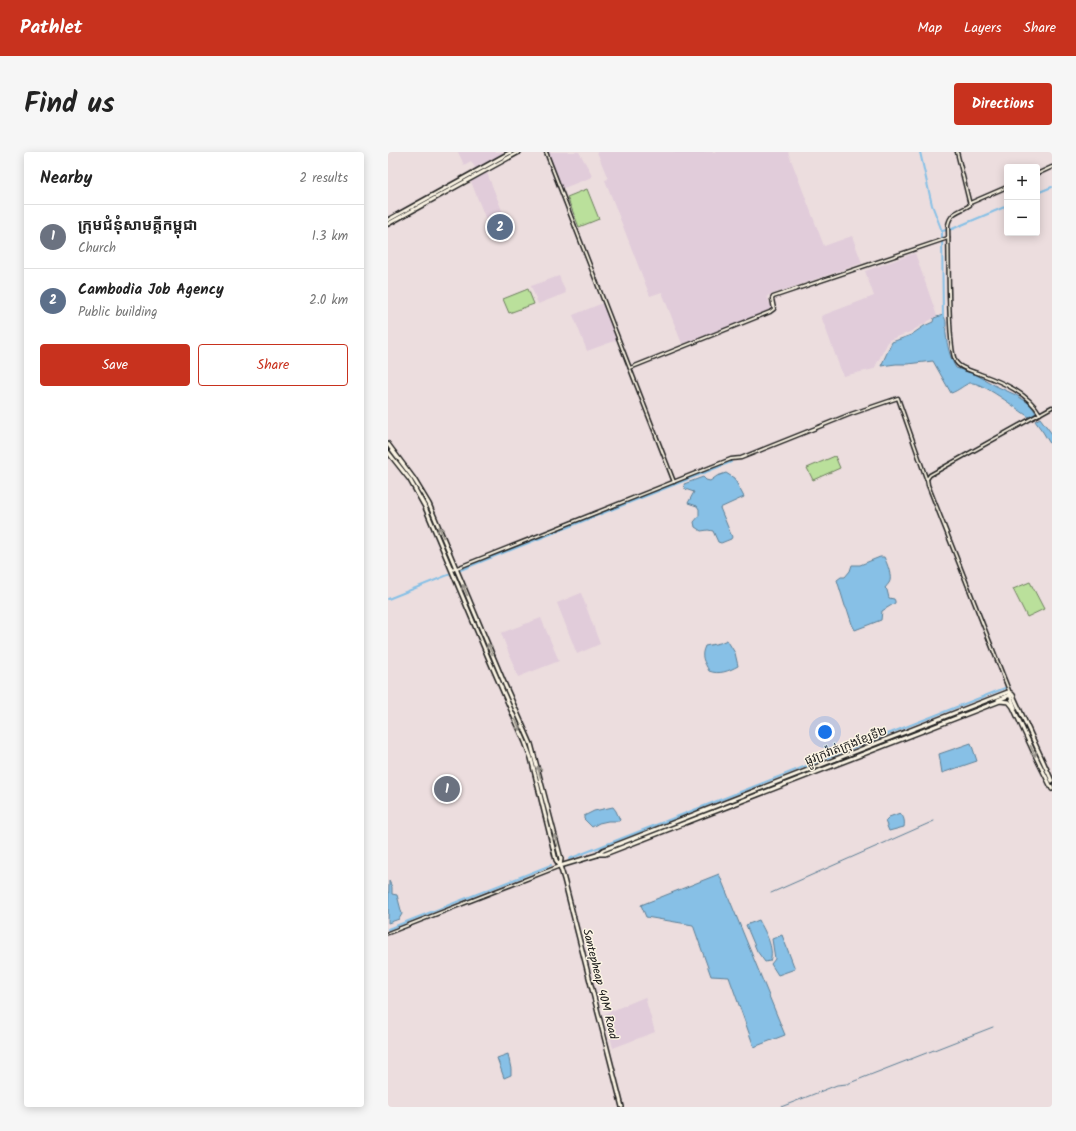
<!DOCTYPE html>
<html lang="en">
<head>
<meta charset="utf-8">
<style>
	body { margin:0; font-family:Kalam,"Noto Sans Khmer",sans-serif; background:#f6f6f6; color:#222 }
	.controls { position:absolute; right:12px; top:12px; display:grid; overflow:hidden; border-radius:4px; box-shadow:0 2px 10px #0003 }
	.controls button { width:36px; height:36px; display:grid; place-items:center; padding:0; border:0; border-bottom:1px solid #e0e0e0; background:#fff; color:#222; font:20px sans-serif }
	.you { position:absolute; left:437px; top:580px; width:14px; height:14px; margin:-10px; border:3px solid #fff; border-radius:50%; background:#1a73e8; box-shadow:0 0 0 6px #1a73e833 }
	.badge { display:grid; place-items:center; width:26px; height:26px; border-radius:50%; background:#c8321e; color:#fff; font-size:13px; font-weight:700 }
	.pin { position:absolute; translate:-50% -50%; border:2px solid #fff; box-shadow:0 1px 4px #0006 }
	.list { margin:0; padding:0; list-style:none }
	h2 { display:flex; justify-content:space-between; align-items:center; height:52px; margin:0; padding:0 16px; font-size:17px }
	h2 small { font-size:13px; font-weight:400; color:#767676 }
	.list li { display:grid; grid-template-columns:26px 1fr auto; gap:12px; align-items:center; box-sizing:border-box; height:64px; padding:0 16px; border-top:1px solid #e0e0e0 }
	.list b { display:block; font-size:15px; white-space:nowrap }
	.list p { margin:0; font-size:13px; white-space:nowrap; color:#767676 }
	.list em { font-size:13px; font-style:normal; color:#767676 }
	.actions { display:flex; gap:8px; padding:12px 16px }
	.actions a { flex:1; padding:9px 0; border:1px solid #c8321e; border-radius:4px; text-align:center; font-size:14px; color:#c8321e }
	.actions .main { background:#c8321e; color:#fff }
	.map { position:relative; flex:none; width:664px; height:955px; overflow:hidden; border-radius:4px }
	header { display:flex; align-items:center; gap:24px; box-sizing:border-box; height:56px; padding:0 20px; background:#c8321e; color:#fff }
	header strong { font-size:19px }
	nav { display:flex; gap:22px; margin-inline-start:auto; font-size:14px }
	.intro { display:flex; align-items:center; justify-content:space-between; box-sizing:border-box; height:96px; padding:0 24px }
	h1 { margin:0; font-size:28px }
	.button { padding:10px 18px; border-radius:4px; background:#c8321e; color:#fff; font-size:14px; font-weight:700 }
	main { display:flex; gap:24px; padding:0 24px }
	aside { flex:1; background:#fff; border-radius:4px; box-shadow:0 2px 10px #0003 }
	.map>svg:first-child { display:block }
	.built { fill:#e1ccda }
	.green { fill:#bae09b; stroke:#6b7e5c }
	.water { fill:#87c0e6; stroke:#5c7e95 }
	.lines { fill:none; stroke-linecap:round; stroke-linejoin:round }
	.stream { stroke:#5c7e95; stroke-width:1 }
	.canal { stroke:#87c0e6; stroke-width:2 }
	.minor-casing { stroke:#1c1c1c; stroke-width:5 }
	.major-casing { stroke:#1c1c1c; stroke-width:6 }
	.minor { stroke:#fcf5e5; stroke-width:2 }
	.major { stroke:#fcf5e5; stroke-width:3 }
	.oneway { stroke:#97938b }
	.labels { text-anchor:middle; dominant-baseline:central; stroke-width:3; stroke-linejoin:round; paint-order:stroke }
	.street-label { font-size:12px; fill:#1c1c1c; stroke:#fcf5e5 }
</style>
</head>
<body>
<header>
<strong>Pathlet</strong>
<nav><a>Map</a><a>Layers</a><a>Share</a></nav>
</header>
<div class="intro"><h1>Find us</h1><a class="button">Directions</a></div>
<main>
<aside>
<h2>Nearby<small>2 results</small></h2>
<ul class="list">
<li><span class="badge" style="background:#6b7280">1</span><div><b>ក្រុមជំនុំសាមគ្គីកម្ពុជា</b><p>Church</p></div><em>1.3 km</em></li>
<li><span class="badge" style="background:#5c6f8a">2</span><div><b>Cambodia Job Agency</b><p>Public building</p></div><em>2.0 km</em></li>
</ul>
<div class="actions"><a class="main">Save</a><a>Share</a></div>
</aside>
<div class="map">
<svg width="664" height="955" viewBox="0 0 664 955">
	<rect width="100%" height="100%" fill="#ecddde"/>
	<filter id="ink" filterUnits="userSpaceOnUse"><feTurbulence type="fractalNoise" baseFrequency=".025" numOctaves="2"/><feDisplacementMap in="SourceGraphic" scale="8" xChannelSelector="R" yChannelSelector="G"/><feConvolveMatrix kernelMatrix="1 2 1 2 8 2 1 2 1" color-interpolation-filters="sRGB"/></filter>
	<g filter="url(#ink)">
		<g class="built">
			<polygon points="70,0 115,0 116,2 88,17 83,9 76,13"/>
			<polygon points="161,0 191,0 202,19 204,25 173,37 160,1"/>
			<polygon points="209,0 400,0 436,94 464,84 474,111 379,144 384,157 294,192 274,140 262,144 217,28 220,27"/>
			<polygon points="99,21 117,66 100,73 82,27"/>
			<polygon points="527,101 549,164 522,180 501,188 486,217 455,224 433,164 486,144 477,119"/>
			<polygon points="171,124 178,141 150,152 143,134"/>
			<polygon points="215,151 229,188 199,199 185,163"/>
			<polygon points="193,441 212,492 189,502 169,451"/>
			<polygon points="153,466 171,509 130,525 113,481"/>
			<polygon points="257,845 267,880 225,896 216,862"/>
		</g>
		<g class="green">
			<polygon points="199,37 211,67 191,75 179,45"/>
			<polygon points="140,137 146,152 121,161 115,147"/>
			<polygon points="447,304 452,316 425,328 419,316"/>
			<polygon points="642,430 656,457 639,465 625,437"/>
		</g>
		<g class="water">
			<path d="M555 163C560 169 557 175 558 182 559 193 562 206 568 216L587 222 608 234 628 243 642 252 648 261 641 265C630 258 594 229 582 231 577 232 570 239 563 241L545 209 519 212H508L493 214 504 190 523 183 536 174 545 170 546 166Z"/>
			<polygon points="652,266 664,282 664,295 655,280 647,269"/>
			<polygon points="338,321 346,326 356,345 332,356 344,385 343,387 333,391 330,390 325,379 320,378 313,379 307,375 306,370 311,364 311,357 309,354 300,351 306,340 297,337 296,332 315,325 318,328 322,329 329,324"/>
			<path d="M492 405H496C499 411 505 426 501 431 500 433 498 434 497 436L499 438 501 446 506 447 507 449V451L494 459 493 468 467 478C462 471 462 461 457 454L449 428 453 425H457L462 419 464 413H472Z"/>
			<path d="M339 488 347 501 350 514C341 519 331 523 321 519 316 509 312 505 317 494L332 491Z"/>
			<polygon points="583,591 589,609 554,621 551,602"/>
			<polygon points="225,655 228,659 232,668 231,669 220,669 211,671 204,675 196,667 196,664 206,659"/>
			<path d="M512 661C516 665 517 669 516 675L501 679 497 669 501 665Z"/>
			<polygon points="331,722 397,883 366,895 341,825 323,824 305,773 258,765 253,753"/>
			<polygon points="1,729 4,735 4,742 9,743 14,762 11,767 0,771"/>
			<path d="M371 768C377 780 387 796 382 809L377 810 369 799 358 773Z"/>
			<polygon points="394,783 407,817 390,823 383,812 387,807 384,787"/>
			<polygon points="120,902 123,917 123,923 116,926 109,906"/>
		</g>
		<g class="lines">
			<g class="stream">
				<polyline points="383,741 546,669"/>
				<polyline points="393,955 449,933 459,932 605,875"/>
			</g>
			<g class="canal">
				<polyline points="532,0 544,53 554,79 555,166"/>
				<polyline points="649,41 664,35"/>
				<polyline points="554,79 564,77 619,54"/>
				<polyline points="0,447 343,310"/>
				<polyline points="181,707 617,536"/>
				<polyline points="0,777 163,713"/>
			</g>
			<defs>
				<g id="minor">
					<polyline points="158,0 286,330"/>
					<path d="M569 0 582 53C572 60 563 59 560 73 561 111 560 149 563 186 564 193 564 204 568 210 572 217 585 219 592 222 614 230 640 241 652 262"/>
					<polyline points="649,22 664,15"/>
					<polyline points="582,51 619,35"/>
					<polyline points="242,216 382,160 386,157 384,147 385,145 560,86"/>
					<polyline points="64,418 343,307 353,306 463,262 510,246 538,326 539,327"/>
					<polyline points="622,541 540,333 539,327 542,323 664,255"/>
					<polyline points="0,781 172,714"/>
				</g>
				<g id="major">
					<polyline points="0,68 123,0"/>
					<polyline points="0,72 131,0"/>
					<polyline points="0,292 26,327 41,352 117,533 143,592 173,707 172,714"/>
					<polyline points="0,300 22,328 37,355 100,505 137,590 143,606 168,708 172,714 176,727 234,955"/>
					<polyline points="610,548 622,543 627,556"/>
					<polyline points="211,702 217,702 612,549 621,550 625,555 647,603 664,637"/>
					<polyline points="172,714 209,703 215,698 620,540 623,541 625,543 664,629"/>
				</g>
			</defs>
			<use href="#minor" class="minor-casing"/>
			<use href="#major" class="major-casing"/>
			<use href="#minor" class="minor"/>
			<use href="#major" class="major"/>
		</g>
		<defs><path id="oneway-shaft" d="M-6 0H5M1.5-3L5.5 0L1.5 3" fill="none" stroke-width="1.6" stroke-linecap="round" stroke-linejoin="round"/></defs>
		<g class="oneway">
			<use href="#oneway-shaft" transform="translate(53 380) rotate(-112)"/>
			<use href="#oneway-shaft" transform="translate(77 438) rotate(-113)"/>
			<use href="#oneway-shaft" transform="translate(102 497) rotate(-113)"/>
			<use href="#oneway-shaft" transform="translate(130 573) rotate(66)"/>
			<use href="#oneway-shaft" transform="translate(645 599) rotate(65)"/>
			<use href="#oneway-shaft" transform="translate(151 620) rotate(-104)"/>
			<use href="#oneway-shaft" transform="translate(168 688) rotate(-104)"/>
		</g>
	</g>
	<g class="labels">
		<g class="street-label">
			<text transform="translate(458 594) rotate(-21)">ផ្លូវក្រវ៉ាត់ក្រុងខ្សែទី២</text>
			<text transform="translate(212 832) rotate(76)">Santepheap 40M Road</text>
		</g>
	</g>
</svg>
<div class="controls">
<button>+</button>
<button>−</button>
</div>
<div class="you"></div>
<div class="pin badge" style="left:59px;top:637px;background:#6b7280">1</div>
<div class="pin badge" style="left:112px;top:75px;background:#5c6f8a">2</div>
</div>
</main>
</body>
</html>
